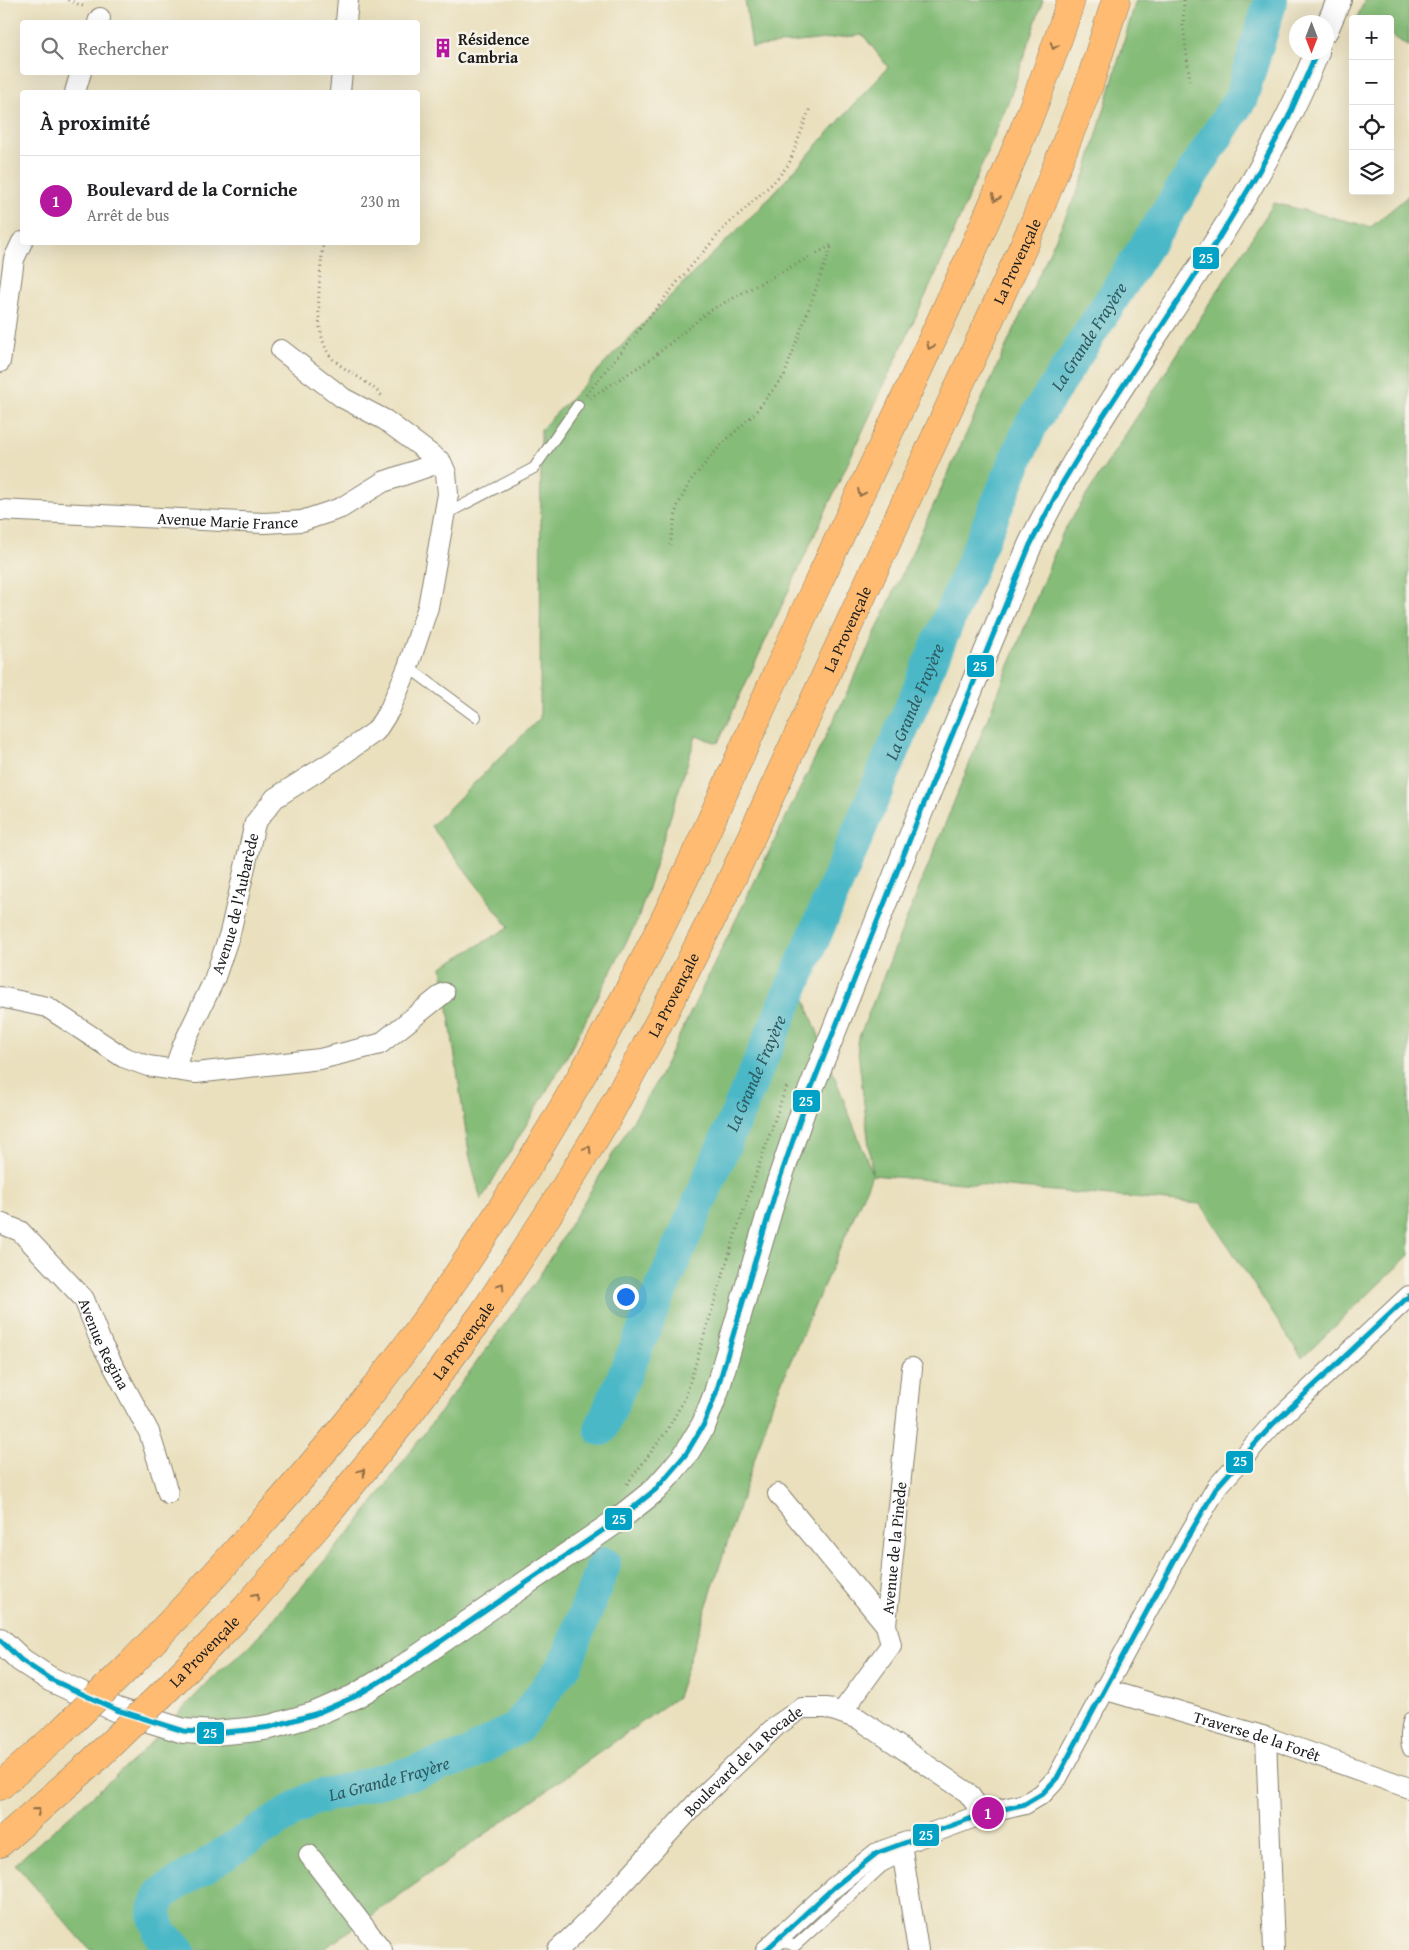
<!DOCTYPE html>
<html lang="fr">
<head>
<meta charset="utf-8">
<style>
	body { margin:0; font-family:"Gentium Book Plus",serif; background:#f2f2f2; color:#202124 }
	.controls { position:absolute; right:15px; top:15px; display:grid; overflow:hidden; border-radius:5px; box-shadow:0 5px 20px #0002 }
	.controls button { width:45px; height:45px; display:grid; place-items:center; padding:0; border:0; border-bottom:1px solid #e0e0e0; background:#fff; color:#202124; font:25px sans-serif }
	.compass { position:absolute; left:1289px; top:15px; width:45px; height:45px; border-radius:50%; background:#fff; box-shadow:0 5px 20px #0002; rotate:180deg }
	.you { position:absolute; left:625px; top:1296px; width:18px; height:18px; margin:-12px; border:4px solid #fff; border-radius:50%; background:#1a73e8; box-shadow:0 0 0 8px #1a73e833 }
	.badge { display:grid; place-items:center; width:32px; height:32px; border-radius:50%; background:#b5179e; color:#fff; font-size:16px; font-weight:700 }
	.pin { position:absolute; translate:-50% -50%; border:2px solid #fff; box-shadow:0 1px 5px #0006 }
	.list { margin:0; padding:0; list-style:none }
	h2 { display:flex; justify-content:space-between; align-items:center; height:65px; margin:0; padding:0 20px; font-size:21px }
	h2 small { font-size:16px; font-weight:400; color:#757577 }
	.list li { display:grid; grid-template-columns:32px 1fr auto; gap:15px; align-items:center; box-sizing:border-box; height:90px; padding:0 20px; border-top:1px solid #e0e0e0 }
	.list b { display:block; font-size:19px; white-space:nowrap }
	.list p { margin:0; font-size:16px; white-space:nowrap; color:#757577 }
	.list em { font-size:16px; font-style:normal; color:#757577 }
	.icon { flex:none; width:28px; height:28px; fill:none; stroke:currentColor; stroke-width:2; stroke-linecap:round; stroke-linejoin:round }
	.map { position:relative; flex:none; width:1409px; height:1950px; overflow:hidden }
	.search { position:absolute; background:#fff; box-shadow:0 5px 20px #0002; left:20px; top:20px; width:400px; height:55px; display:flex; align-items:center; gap:12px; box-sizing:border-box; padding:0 18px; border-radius:5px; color:#757577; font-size:19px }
	.panel { position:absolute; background:#fff; box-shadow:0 5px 20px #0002; left:20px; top:90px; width:400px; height:155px; border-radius:5px }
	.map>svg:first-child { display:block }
	.forest { fill:#85bc78; stroke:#506c4a }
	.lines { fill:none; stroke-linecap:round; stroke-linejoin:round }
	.river { stroke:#4cb8c7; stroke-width:34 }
	.service-casing { stroke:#837e6d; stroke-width:12 }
	.minor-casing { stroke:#837e6d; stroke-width:22 }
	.tertiary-casing { stroke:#837e6d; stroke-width:26 }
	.motorway-casing { stroke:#837e6d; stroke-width:29 }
	.path { stroke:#837e6d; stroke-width:3; stroke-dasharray:1 4; stroke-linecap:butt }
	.service { stroke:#fff; stroke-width:10 }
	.minor { stroke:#fff; stroke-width:20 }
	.tertiary { stroke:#fff; stroke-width:24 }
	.motorway { stroke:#febb71; stroke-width:28 }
	.motorway-bridge-casing { stroke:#837e6d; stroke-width:29; stroke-linecap:butt }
	.motorway-bridge { stroke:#febb71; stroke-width:28 }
	.bus-1-casing { stroke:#f7f3e8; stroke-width:9 }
	.bus-1 { stroke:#01a2c5; stroke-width:5 }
	.oneway { stroke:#8d6c46 }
	.labels { text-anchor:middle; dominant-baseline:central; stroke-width:5; stroke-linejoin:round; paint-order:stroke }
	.poi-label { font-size:16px; font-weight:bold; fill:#1c1c1c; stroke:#f7f3e8; text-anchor:start }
	.street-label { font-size:16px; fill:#1c1c1c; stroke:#f7f3e8 }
	.water-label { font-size:18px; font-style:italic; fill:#2f5a60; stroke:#f7f3e8 }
	.line-badge { stroke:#f7f3e8; stroke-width:2 }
	.badge-label { font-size:14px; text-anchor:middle; font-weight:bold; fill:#fff }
</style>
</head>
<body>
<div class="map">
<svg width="1409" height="1950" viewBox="0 0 1409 1950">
	<rect width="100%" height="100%" fill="#f7f3e8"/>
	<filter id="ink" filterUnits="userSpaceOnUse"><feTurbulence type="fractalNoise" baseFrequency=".02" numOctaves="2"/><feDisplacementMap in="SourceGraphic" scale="10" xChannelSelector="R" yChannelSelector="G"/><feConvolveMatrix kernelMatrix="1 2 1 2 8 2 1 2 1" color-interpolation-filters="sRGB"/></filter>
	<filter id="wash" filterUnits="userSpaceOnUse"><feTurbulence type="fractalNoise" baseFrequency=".0096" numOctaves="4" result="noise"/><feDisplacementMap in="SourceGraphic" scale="20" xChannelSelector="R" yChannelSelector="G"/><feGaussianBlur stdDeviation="1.12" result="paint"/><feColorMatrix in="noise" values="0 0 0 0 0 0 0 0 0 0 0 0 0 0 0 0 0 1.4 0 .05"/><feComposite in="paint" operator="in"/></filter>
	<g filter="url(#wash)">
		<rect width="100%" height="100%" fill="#eae0be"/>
		<g class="forest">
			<polygon points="745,0 1043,0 1011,95 943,258 718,743 696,736 638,919 564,1062 481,1200 469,1153 442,967 509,927 431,826 540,718 541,429 673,293 761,207 888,67 863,35 752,47"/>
			<polygon points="1136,0 1260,0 1221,113 1005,457 791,964 872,1173 857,1042 1063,532 1274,203 1371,227 1409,195 1409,1255 1302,1358 1201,1204 872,1175 774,1399 677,1697 323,1950 90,1950 15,1864 139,1755 214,1676 248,1648 361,1519 535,1283 658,1079 859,668 1086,172"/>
			<polygon points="1365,0 1409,0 1409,47 1390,34 1390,19 1363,19 1357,17"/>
		</g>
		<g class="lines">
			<g class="river">
				<path id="s1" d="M601 1429 814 937 1031 425 1241 98 1271 0"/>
				<path id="s2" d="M179 1950 161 1935 154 1913 161 1894 311 1799 416 1772 468 1755 517 1728 566 1663 604 1564"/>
			</g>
		</g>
	</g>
	<g filter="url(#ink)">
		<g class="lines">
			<defs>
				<g id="service">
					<polyline points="444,515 534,468 578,405"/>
					<polyline points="408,667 476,717"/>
					<path d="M1409 1718C1406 1727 1404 1743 1409 1751"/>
					<polyline points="777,1939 795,1946 882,1867 903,1856"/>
				</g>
				<g id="minor">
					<polyline points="98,22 100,18"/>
					<polyline points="346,22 348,0"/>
					<polyline points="75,92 81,72"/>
					<polyline points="340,92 342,72"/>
					<polyline points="0,362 14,259 22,242"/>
					<path id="s3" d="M0 510 264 523 302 521 341 508 383 482 441 462"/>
					<polyline points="0,997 47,1007 123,1057 148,1066 196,1073 320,1059 380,1044 444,993"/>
					<path id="s4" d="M174 1070 183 1045 214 980 230 933 255 823 275 798 335 760 376 731 390 709 408 667 428 607 448 494 446 473 441 462 385 420 343 398 281 350"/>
					<path id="s5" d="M0 1223 20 1231 84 1299 102 1345 149 1432 168 1493"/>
					<polyline points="778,1494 886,1625"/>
					<path id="s6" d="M1103 1689 1266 1737 1409 1788"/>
					<path id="s7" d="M842 1712 891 1645 886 1625 912 1368"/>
					<polyline points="1266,1737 1274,1950"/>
					<polyline points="901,1844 918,1950"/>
					<polyline points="309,1855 382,1950"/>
					<path id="s8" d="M558 1950 589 1920 699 1800 776 1726 802 1708H827L859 1719 968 1793 983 1814"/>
					<polyline points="766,1950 833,1888 877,1853 983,1814 1025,1804 1042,1794 1057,1778 1175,1559 1217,1487 1272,1425 1409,1296"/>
				</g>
				<g id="tertiary">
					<polyline points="1326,30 1339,0"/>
					<path d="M0 1640 21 1660 50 1679 117 1710 184 1731 214 1733 248 1730 270 1727 315 1714 354 1697 399 1670 615 1522 655 1490 671 1472 686 1454 704 1424 716 1393 776 1190 807 1099 921 811 1030 545C1113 373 1246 231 1317 52"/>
				</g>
				<g id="motorway">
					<path d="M132 1663C208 1584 282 1503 351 1418 449 1298 537 1158 611 1023 689 882 749 731 817 585 869 474 922 364 972 252 1008 170 1044 86 1071 0"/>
					<path id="s9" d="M162 1694 245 1609 324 1518 408 1415 483 1314 551 1210 606 1120 666 1009 728 887 1035 221 1089 85 1116 0"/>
					<polyline points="0,1786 62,1731"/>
					<polyline points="0,1843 90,1764"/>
				</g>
			</defs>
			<use href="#service" class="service-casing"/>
			<use href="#minor" class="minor-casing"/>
			<use href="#tertiary" class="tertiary-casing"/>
			<use href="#motorway" class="motorway-casing"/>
			<g class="path">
				<polyline points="68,0 85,7"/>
				<polyline points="1184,0 1183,25 1190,81"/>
				<path d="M323 242C321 274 309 340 336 362 351 374 368 381 382 396"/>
				<polyline points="586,395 680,279 724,228 774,182 789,164 810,108"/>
				<polyline points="590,398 651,359 709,311 832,245 784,376 753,415 722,444 691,480 677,507 670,545"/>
				<polyline points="627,1484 666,1432 685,1398 736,1232 785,1090 788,1085"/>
			</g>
			<use href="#service" class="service"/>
			<use href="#minor" class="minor"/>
			<use href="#tertiary" class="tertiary"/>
			<use href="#motorway" class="motorway"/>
			<defs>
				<g id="motorway-bridge">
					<polyline points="62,1731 132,1663"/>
					<polyline points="90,1764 162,1694"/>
				</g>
			</defs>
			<use href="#motorway-bridge" class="motorway-bridge-casing"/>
			<use href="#motorway-bridge" class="motorway-bridge"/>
			<defs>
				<g id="bus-1">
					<polyline points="0,1640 21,1660 50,1679 117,1710 184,1731 214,1733 248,1730 270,1727 315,1714 354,1697 399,1670 615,1522 655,1490 686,1454 704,1424 716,1393 776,1190 807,1099 921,811 1030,545 1063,482 1100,421 1217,241 1254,180 1288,118 1317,52"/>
					<polyline points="766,1950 833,1888 877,1853 983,1814 1025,1804 1042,1794 1057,1778 1175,1559 1217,1487 1272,1425 1409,1296"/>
				</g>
			</defs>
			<use href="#bus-1" class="bus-1-casing"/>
			<use href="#bus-1" class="bus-1"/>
		</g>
		<defs><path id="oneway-chevron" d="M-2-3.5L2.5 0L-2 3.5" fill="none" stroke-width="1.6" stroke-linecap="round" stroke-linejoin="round" transform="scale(1.25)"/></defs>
		<g class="oneway">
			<use href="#oneway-chevron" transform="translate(1054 46) rotate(110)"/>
			<use href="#oneway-chevron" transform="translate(996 198) rotate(113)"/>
			<use href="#oneway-chevron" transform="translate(930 346) rotate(115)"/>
			<use href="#oneway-chevron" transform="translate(861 493) rotate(115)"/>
			<use href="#oneway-chevron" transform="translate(588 1149) rotate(-59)"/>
			<use href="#oneway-chevron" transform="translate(501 1286) rotate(-57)"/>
			<use href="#oneway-chevron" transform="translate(362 1472) rotate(-51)"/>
			<use href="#oneway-chevron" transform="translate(256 1596) rotate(-49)"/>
			<use href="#oneway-chevron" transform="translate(37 1811) rotate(-41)"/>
		</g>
	</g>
	<defs>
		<symbol id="building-bare" viewBox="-9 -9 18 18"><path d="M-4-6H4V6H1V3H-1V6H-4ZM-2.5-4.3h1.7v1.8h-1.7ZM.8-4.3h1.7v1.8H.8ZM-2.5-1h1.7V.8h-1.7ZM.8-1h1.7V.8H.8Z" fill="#b5179e" stroke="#f7f3e8" stroke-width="2.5" paint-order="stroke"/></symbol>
	</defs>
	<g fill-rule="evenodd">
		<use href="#building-bare" x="429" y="34" width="28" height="28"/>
	</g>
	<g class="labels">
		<g class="poi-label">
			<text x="458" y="39">Résidence<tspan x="458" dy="18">Cambria</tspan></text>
		</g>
		<g class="street-label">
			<text stroke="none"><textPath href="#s9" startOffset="1680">La Provençale</textPath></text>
			<text stroke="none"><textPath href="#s3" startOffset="228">Avenue Marie France</textPath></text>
			<text stroke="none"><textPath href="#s9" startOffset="1275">La Provençale</textPath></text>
			<text stroke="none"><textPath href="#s4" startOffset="178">Avenue de l'Aubarède</textPath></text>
			<text stroke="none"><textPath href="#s9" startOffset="870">La Provençale</textPath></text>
			<text stroke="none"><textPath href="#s9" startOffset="465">La Provençale</textPath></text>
			<text stroke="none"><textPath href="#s5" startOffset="164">Avenue Regina</textPath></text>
			<text stroke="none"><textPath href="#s7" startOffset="181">Avenue de la Pinède</textPath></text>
			<text stroke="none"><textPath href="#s9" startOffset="60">La Provençale</textPath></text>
			<text stroke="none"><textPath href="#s6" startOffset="161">Traverse de la Forêt</textPath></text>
			<text stroke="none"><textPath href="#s8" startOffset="265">Boulevard de la Rocade</textPath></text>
		</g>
		<g class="water-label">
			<text stroke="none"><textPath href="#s1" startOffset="1198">La Grande Frayère</textPath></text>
			<text stroke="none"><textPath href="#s1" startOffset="792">La Grande Frayère</textPath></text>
			<text stroke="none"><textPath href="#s1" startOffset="388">La Grande Frayère</textPath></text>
			<text stroke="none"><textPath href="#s2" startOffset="325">La Grande Frayère</textPath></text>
		</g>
	</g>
	<g class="line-badge">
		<rect x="1192" y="246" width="28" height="24" rx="5" fill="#01a2c5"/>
		<rect x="966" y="654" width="29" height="24" rx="5" fill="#01a2c5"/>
		<rect x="792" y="1089" width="29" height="24" rx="5" fill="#01a2c5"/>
		<rect x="1225" y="1450" width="29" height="24" rx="5" fill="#01a2c5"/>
		<rect x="604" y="1507" width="29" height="24" rx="5" fill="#01a2c5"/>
		<rect x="196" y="1721" width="29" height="24" rx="5" fill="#01a2c5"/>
		<rect x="912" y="1823" width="28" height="24" rx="5" fill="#01a2c5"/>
	</g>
	<g class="badge-label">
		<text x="1206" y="263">25</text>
		<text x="980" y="671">25</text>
		<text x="806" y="1106">25</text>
		<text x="1240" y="1466">25</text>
		<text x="619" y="1524">25</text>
		<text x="210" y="1738">25</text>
		<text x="926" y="1840">25</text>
	</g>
</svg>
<div class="controls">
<button>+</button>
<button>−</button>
<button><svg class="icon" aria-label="locate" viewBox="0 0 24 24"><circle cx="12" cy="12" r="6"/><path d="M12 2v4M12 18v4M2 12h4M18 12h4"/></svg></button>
<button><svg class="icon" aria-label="layers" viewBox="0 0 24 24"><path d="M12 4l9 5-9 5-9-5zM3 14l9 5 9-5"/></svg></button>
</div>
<svg class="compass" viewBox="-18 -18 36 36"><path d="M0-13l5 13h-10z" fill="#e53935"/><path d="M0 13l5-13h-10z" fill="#757577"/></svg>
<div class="you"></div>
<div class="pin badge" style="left:988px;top:1813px">1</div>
<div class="search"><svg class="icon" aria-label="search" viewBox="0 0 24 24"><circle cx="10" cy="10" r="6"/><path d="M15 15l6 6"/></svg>Rechercher</div>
<section class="panel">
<h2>À proximité<small></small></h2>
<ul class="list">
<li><span class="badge">1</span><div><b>Boulevard de la Corniche</b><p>Arrêt de bus</p></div><em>230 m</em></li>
</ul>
</section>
</div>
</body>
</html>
